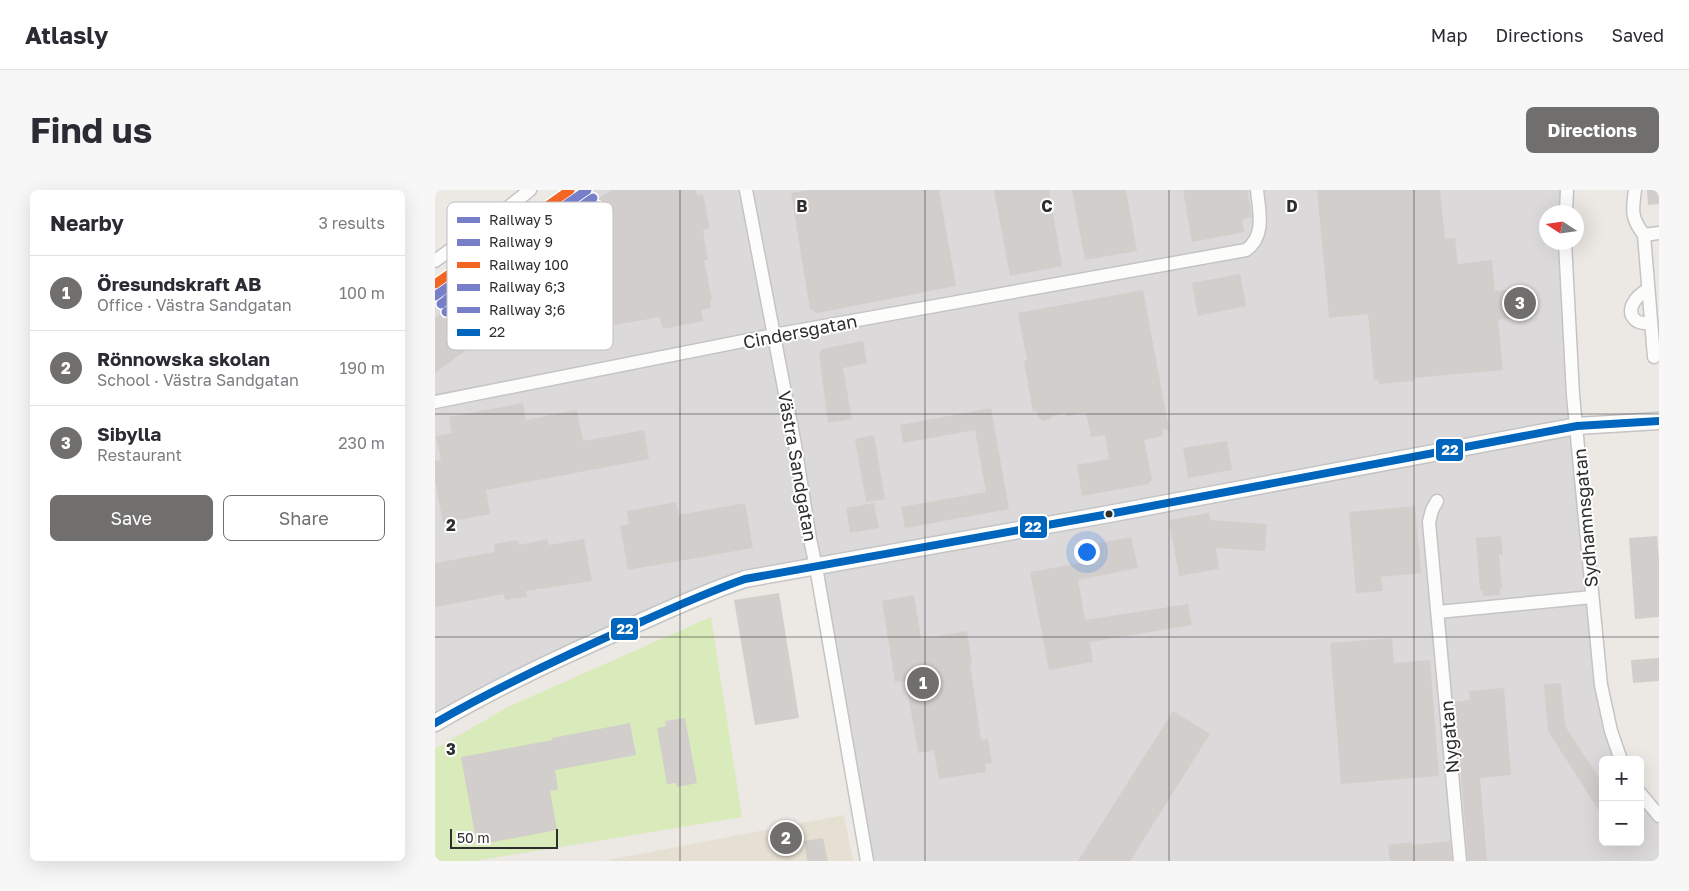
<!DOCTYPE html>
<html lang="en">
<head>
<meta charset="utf-8">
<style>
	body { margin:0; font-family:"Golos Text",sans-serif; background:#f7f7f7; color:#2b2b33 }
	.controls { position:absolute; right:15px; bottom:15px; display:grid; overflow:hidden; border-radius:8px; box-shadow:0 5px 20px #0002 }
	.controls button { width:45px; height:45px; display:grid; place-items:center; padding:0; border:0; border-bottom:1px solid #e1e1e2; background:#fff; color:#2b2b33; font:25px sans-serif }
	.compass { position:absolute; left:1104px; top:15px; width:45px; height:45px; border-radius:50%; background:#fff; box-shadow:0 5px 20px #0002; rotate:282deg }
	.scale { position:absolute; left:15px; bottom:12px; width:108px; box-sizing:border-box; padding-left:5px; border:2px solid #2e2e2e; border-top:0; font-size:14px; line-height:18px; white-space:nowrap; color:#2e2e2e; -webkit-text-stroke:4px #fff; paint-order:stroke }
	.you { position:absolute; left:651px; top:361px; width:18px; height:18px; margin:-12px; border:4px solid #fff; border-radius:50%; background:#1a73e8; box-shadow:0 0 0 8px #1a73e833 }
	.badge { display:grid; place-items:center; width:32px; height:32px; border-radius:50%; background:#706f6e; color:#fff; font-size:16px; font-weight:700 }
	.pin { position:absolute; translate:-50% -50%; border:2px solid #fff; box-shadow:0 1px 5px #0006 }
	.list { margin:0; padding:0; list-style:none }
	h2 { display:flex; justify-content:space-between; align-items:center; height:65px; margin:0; padding:0 20px; font-size:21px }
	h2 small { font-size:16px; font-weight:400; color:#7c7c81 }
	.list li { display:grid; grid-template-columns:32px 1fr auto; gap:15px; align-items:center; box-sizing:border-box; height:75px; padding:0 20px; border-top:1px solid #e1e1e2 }
	.list b { display:block; font-size:19px; white-space:nowrap }
	.list p { margin:0; font-size:16px; white-space:nowrap; color:#7c7c81 }
	.list em { font-size:16px; font-style:normal; color:#7c7c81 }
	.actions { display:flex; gap:10px; padding:15px 20px }
	.actions a { flex:1; padding:11px 0; border:1px solid #706f6e; border-radius:8px; text-align:center; font-size:18px; color:#706f6e }
	.actions .main { background:#706f6e; color:#fff }
	.map { position:relative; flex:none; width:1224px; height:671px; overflow:hidden; border-radius:8px }
	header { display:flex; align-items:center; gap:30px; box-sizing:border-box; height:70px; padding:0 25px; background:#fff; border-bottom:1px solid #e1e1e2 }
	header strong { font-size:24px }
	nav { display:flex; gap:28px; margin-inline-start:auto; font-size:18px }
	.intro { display:flex; align-items:center; justify-content:space-between; box-sizing:border-box; height:120px; padding:0 30px }
	h1 { margin:0; font-size:35px }
	.button { padding:12px 22px; border-radius:8px; background:#706f6e; color:#fff; font-size:18px; font-weight:700 }
	main { display:flex; gap:30px; padding:0 30px }
	aside { flex:1; background:#fff; border-radius:8px; box-shadow:0 5px 20px #0002 }
	.map>svg:first-child { display:block }
	.industrial { fill:#dcd9db }
	.education { fill:#e6e0d3 }
	.pitch { fill:#d9eabb }
	.building { fill:#d1cecb }
	.lines { fill:none; stroke-linecap:round; stroke-linejoin:round }
	.minor-casing { stroke:#c5c4c5; stroke-width:15 }
	.tertiary-casing { stroke:#c5c4c5; stroke-width:19 }
	.minor { stroke:#fcfcfb; stroke-width:12 }
	.tertiary { stroke:#fcfcfb; stroke-width:16 }
	.bus-1-casing { stroke:#fff; stroke-width:11 }
	.bus-1 { stroke:#0065bd; stroke-width:8 }
	.rail-1-casing { stroke:#fff; stroke-width:12 }
	.rail-2-casing { stroke:#fff; stroke-width:12 }
	.rail-3-casing { stroke:#fff; stroke-width:12 }
	.rail-4-casing { stroke:#fff; stroke-width:12 }
	.rail-5-casing { stroke:#fff; stroke-width:12 }
	.rail-1 { stroke:#767fc8; stroke-width:9 }
	.rail-2 { stroke:#767fc8; stroke-width:9 }
	.rail-3 { stroke:#f26522; stroke-width:9 }
	.rail-4 { stroke:#767fc8; stroke-width:9 }
	.rail-5 { stroke:#767fc8; stroke-width:9 }
	.grid { fill:none; stroke:#2e2e2e; stroke-width:1; stroke-opacity:0.55 }
	.bus-dot { fill:#2e2e2e; stroke:#fff; stroke-width:2 }
	.labels { text-anchor:middle; dominant-baseline:central; stroke-width:4; stroke-linejoin:round; paint-order:stroke }
	.street-label { font-size:18px; fill:#2e2e2e; stroke:#fff }
	.key { fill:#fff; stroke:#c0c0c0; stroke-width:1 }
	.key-label { font-size:14px; fill:#2e2e2e }
	.grid-label { font-size:16px; text-anchor:middle; font-weight:bold; fill:#2e2e2e; stroke:#fff; stroke-width:4; stroke-linejoin:round; paint-order:stroke }
	.line-badge { stroke:#fff; stroke-width:2 }
	.badge-label { font-size:14px; text-anchor:middle; font-weight:bold; fill:#fff }
</style>
</head>
<body>
<header>
<strong>Atlasly</strong>
<nav><a>Map</a><a>Directions</a><a>Saved</a></nav>
</header>
<div class="intro"><h1>Find us</h1><a class="button">Directions</a></div>
<main>
<aside>
<h2>Nearby<small>3 results</small></h2>
<ul class="list">
<li><span class="badge">1</span><div><b>Öresundskraft AB</b><p>Office · Västra Sandgatan</p></div><em>100 m</em></li>
<li><span class="badge">2</span><div><b>Rönnowska skolan</b><p>School · Västra Sandgatan</p></div><em>190 m</em></li>
<li><span class="badge">3</span><div><b>Sibylla</b><p>Restaurant</p></div><em>230 m</em></li>
</ul>
<div class="actions"><a class="main">Save</a><a>Share</a></div>
</aside>
<div class="map">
<svg width="1224" height="671" viewBox="0 0 1224 671">
	<rect width="100%" height="100%" fill="#ece8e4"/>
	<polygon class="industrial" points="160,0 1125,0 1124,22 1112,22 1112,52 1124,53 1131,200 1140,262 1170,543 1180,570 1168,570 1168,652 1205,652 1205,612 1224,635 1224,671 436,671 384,372 343,379 0,527 0,117 107,42"/>
	<polygon class="education" points="409,625 418,671 168,671"/>
	<polygon class="pitch" points="276,427 307,627 39,671 0,671 0,559 75,516"/>
	<g class="building">
		<polygon points="177,0 261,0 262,5 268,4 275,39 268,40 273,70 269,70 277,110 275,110 276,118 266,120 268,131 228,139 225,127 146,141 143,127 119,96 0,183 0,128 153,15"/>
		<polygon points="376,0 504,0 521,96 382,123 375,119 356,3"/>
		<polygon points="559,0 614,0 627,76 575,86"/>
		<polygon points="637,0 691,0 702,61 650,70"/>
		<polygon points="748,0 812,0 817,27 807,29 809,42 757,52"/>
		<polygon points="882,0 1005,0 1010,49 1020,48 1023,74 1057,70 1060,101 1093,98 1096,126 1094,126 1094,127 1063,130 1068,180 978,188 979,191 944,194 943,190 939,190 933,124 894,128"/>
		<polygon points="1212,0 1224,0 1224,14 1213,15"/>
		<polygon points="805,84 811,116 763,126 757,93"/>
		<polygon points="708,100 734,239 727,240 728,246 709,250 717,289 713,294 647,306 642,275 674,269 670,245 656,247 651,222 633,226 630,223 617,226 616,229 608,231 603,228 602,221 598,222 589,171 592,170 583,123"/>
		<polygon points="428,151 432,173 408,178 417,229 393,233 384,164 387,159"/>
		<polygon points="88,213 91,230 142,220 148,251 209,240 214,269 51,300 55,324 8,333 0,290 0,271 6,270 1,246 17,243 14,227"/>
		<polygon points="556,218 574,319 470,338 466,317 551,302 540,240 468,253 465,235"/>
		<polygon points="439,245 450,309 431,312 420,249"/>
		<polygon points="792,251 797,280 753,288 748,258"/>
		<polygon points="241,312 244,325 310,313 318,358 193,380 185,336 194,334 192,321"/>
		<polygon points="439,313 444,338 415,343 411,318"/>
		<polygon points="980,316 986,383 946,387 948,401 921,403 914,322"/>
		<polygon points="774,323 776,330 832,334 830,361 781,358 784,379 744,386 734,330"/>
		<polygon points="1066,346 1068,365 1064,365 1067,398 1065,398 1065,405 1048,406 1048,400 1045,400 1041,348"/>
		<polygon points="1222,346 1224,369 1224,427 1200,429 1194,348"/>
		<polygon points="696,347 703,378 643,390 650,430 753,414 757,435 655,452 658,472 614,480 595,382 651,372 648,356"/>
		<polygon points="112,349 114,355 149,349 157,391 91,401 92,407 70,410 69,404 0,417 0,373 60,362 59,354 82,350 84,355"/>
		<polygon points="344,403 364,528 320,535 299,410"/>
		<polygon points="479,405 486,449 532,441 537,474 535,474 546,550 553,549 557,573 550,574 551,582 504,589 499,560 483,563 471,491 460,492 447,411"/>
		<polygon points="957,448 959,473 995,470 1004,586 906,594 895,453"/>
		<polygon points="1224,468 1224,491 1198,493 1196,470"/>
		<polygon points="1126,493 1130,536 1168,594 1168,627 1113,541 1109,494"/>
		<polygon points="1069,498 1076,585 1045,588 1052,671 1033,671 1020,512 1035,510 1034,501"/>
		<polygon points="738,521 775,544 695,671 643,671"/>
		<polygon points="250,528 262,593 242,597 241,593 232,594 222,538 231,536 230,531"/>
		<polygon points="195,533 201,565 120,580 123,600 115,601 122,640 42,655 26,567 118,550 117,548"/>
		<polygon points="388,648 393,671 372,671 369,651"/>
		<polygon points="1015,651 1017,671 955,671 953,655 977,652 977,655"/>
	</g>
	<g class="lines">
		<defs>
			<g id="minor">
				<polyline points="311,0 360,255 375,349 381,377 432,671"/>
				<path d="M1200 0C1197 21 1196 28 1209 45L1219 167"/>
				<polyline points="1131,22 1132,0"/>
				<polyline points="1209,45 1224,43"/>
				<polyline points="1130,52 1138,205 1166,495 1176,541 1186,570"/>
				<polyline points="0,71 61,27 95,0"/>
				<path d="M1213 99C1209 102 1204 105 1201 109 1190 124 1199 135 1216 133"/>
				<path d="M0 212 339 145 811 60C831 46 824 21 822 0"/>
				<polyline points="1002,311 997,320 994,332 1025,671"/>
				<polyline points="1003,422 1157,407"/>
				<polyline points="1205,603 1224,626"/>
			</g>
			<path id="tertiary" d="M0 533C67 494 137 461 208 431 241 416 275 401 310 389L674 324 1142 236 1224 231"/>
		</defs>
		<use href="#minor" class="minor-casing"/>
		<use href="#tertiary" class="tertiary-casing"/>
		<use href="#minor" class="minor"/>
		<use href="#tertiary" class="tertiary"/>
		<defs>
			<path id="bus-1" d="M0 533C67 495 137 462 208 431 242 416 275 401 310 389L674 324 1142 236 1224 231"/>
		</defs>
		<use href="#bus-1" class="bus-1-casing"/>
		<use href="#bus-1" class="bus-1"/>
		<defs>
			<polyline id="rail-1" points="0,106 152,0"/>
			<polyline id="rail-2" points="6,114 158,8"/>
			<polyline id="rail-3" points="0,94 135,0"/>
			<polyline id="rail-4" points="11,122 163,16"/>
			<polyline id="rail-5" points="12,109 138,16"/>
		</defs>
		<use href="#rail-1" class="rail-1-casing"/>
		<use href="#rail-2" class="rail-2-casing"/>
		<use href="#rail-3" class="rail-3-casing"/>
		<use href="#rail-4" class="rail-4-casing"/>
		<use href="#rail-5" class="rail-5-casing"/>
		<use href="#rail-1" class="rail-1"/>
		<use href="#rail-2" class="rail-2"/>
		<use href="#rail-3" class="rail-3"/>
		<use href="#rail-4" class="rail-4"/>
		<use href="#rail-5" class="rail-5"/>
	</g>
	<path class="grid" d="M245 0V671M490 0V671M734 0V671M979 0V671M0 224H1224M0 447H1224"/>
	<circle class="bus-dot" cx="674" cy="324" r="4.5"/>
	<g class="labels">
		<g class="street-label">
			<text transform="translate(365 141) rotate(-11)">Cindersgatan</text>
			<text transform="translate(363 276) rotate(80)">Västra Sandgatan</text>
			<text transform="translate(1150 328) rotate(-95)">Sydhamnsgatan</text>
			<text transform="translate(1014 547) rotate(-95)">Nygatan</text>
		</g>
	</g>
	<rect x="12" y="12" width="166" height="148" rx="8" class="key"/>
	<rect x="22" y="27" width="23" height="6" fill="#767fc8"/>
	<rect x="22" y="49" width="23" height="7" fill="#767fc8"/>
	<rect x="22" y="72" width="23" height="6" fill="#f26522"/>
	<rect x="22" y="94" width="23" height="7" fill="#767fc8"/>
	<rect x="22" y="117" width="23" height="6" fill="#767fc8"/>
	<rect x="22" y="139" width="23" height="7" fill="#0065bd"/>
	<g class="key-label">
		<text x="54" y="35">Railway 5</text>
		<text x="54" y="57">Railway 9</text>
		<text x="54" y="80">Railway 100</text>
		<text x="54" y="102">Railway 6;3</text>
		<text x="54" y="125">Railway 3;6</text>
		<text x="54" y="147">22</text>
	</g>
	<g class="grid-label">
		<text x="367" y="22">B</text>
		<text x="612" y="22">C</text>
		<text x="857" y="22">D</text>
		<text x="16" y="341">2</text>
		<text x="16" y="565">3</text>
	</g>
	<g class="line-badge">
		<rect x="1000" y="248" width="29" height="24" rx="5" fill="#0065bd"/>
		<rect x="584" y="325" width="29" height="24" rx="5" fill="#0065bd"/>
		<rect x="175" y="427" width="29" height="24" rx="5" fill="#0065bd"/>
	</g>
	<g class="badge-label">
		<text x="1015" y="265">22</text>
		<text x="598" y="342">22</text>
		<text x="190" y="444">22</text>
	</g>
</svg>
<div class="controls">
<button>+</button>
<button>−</button>
</div>
<svg class="compass" viewBox="-18 -18 36 36"><path d="M0-13l5 13h-10z" fill="#e53935"/><path d="M0 13l5-13h-10z" fill="#7c7c81"/></svg>
<div class="scale">50 m</div>
<div class="you"></div>
<div class="pin badge" style="left:488px;top:493px">1</div>
<div class="pin badge" style="left:351px;top:648px">2</div>
<div class="pin badge" style="left:1085px;top:113px">3</div>
</div>
</main>
</body>
</html>
